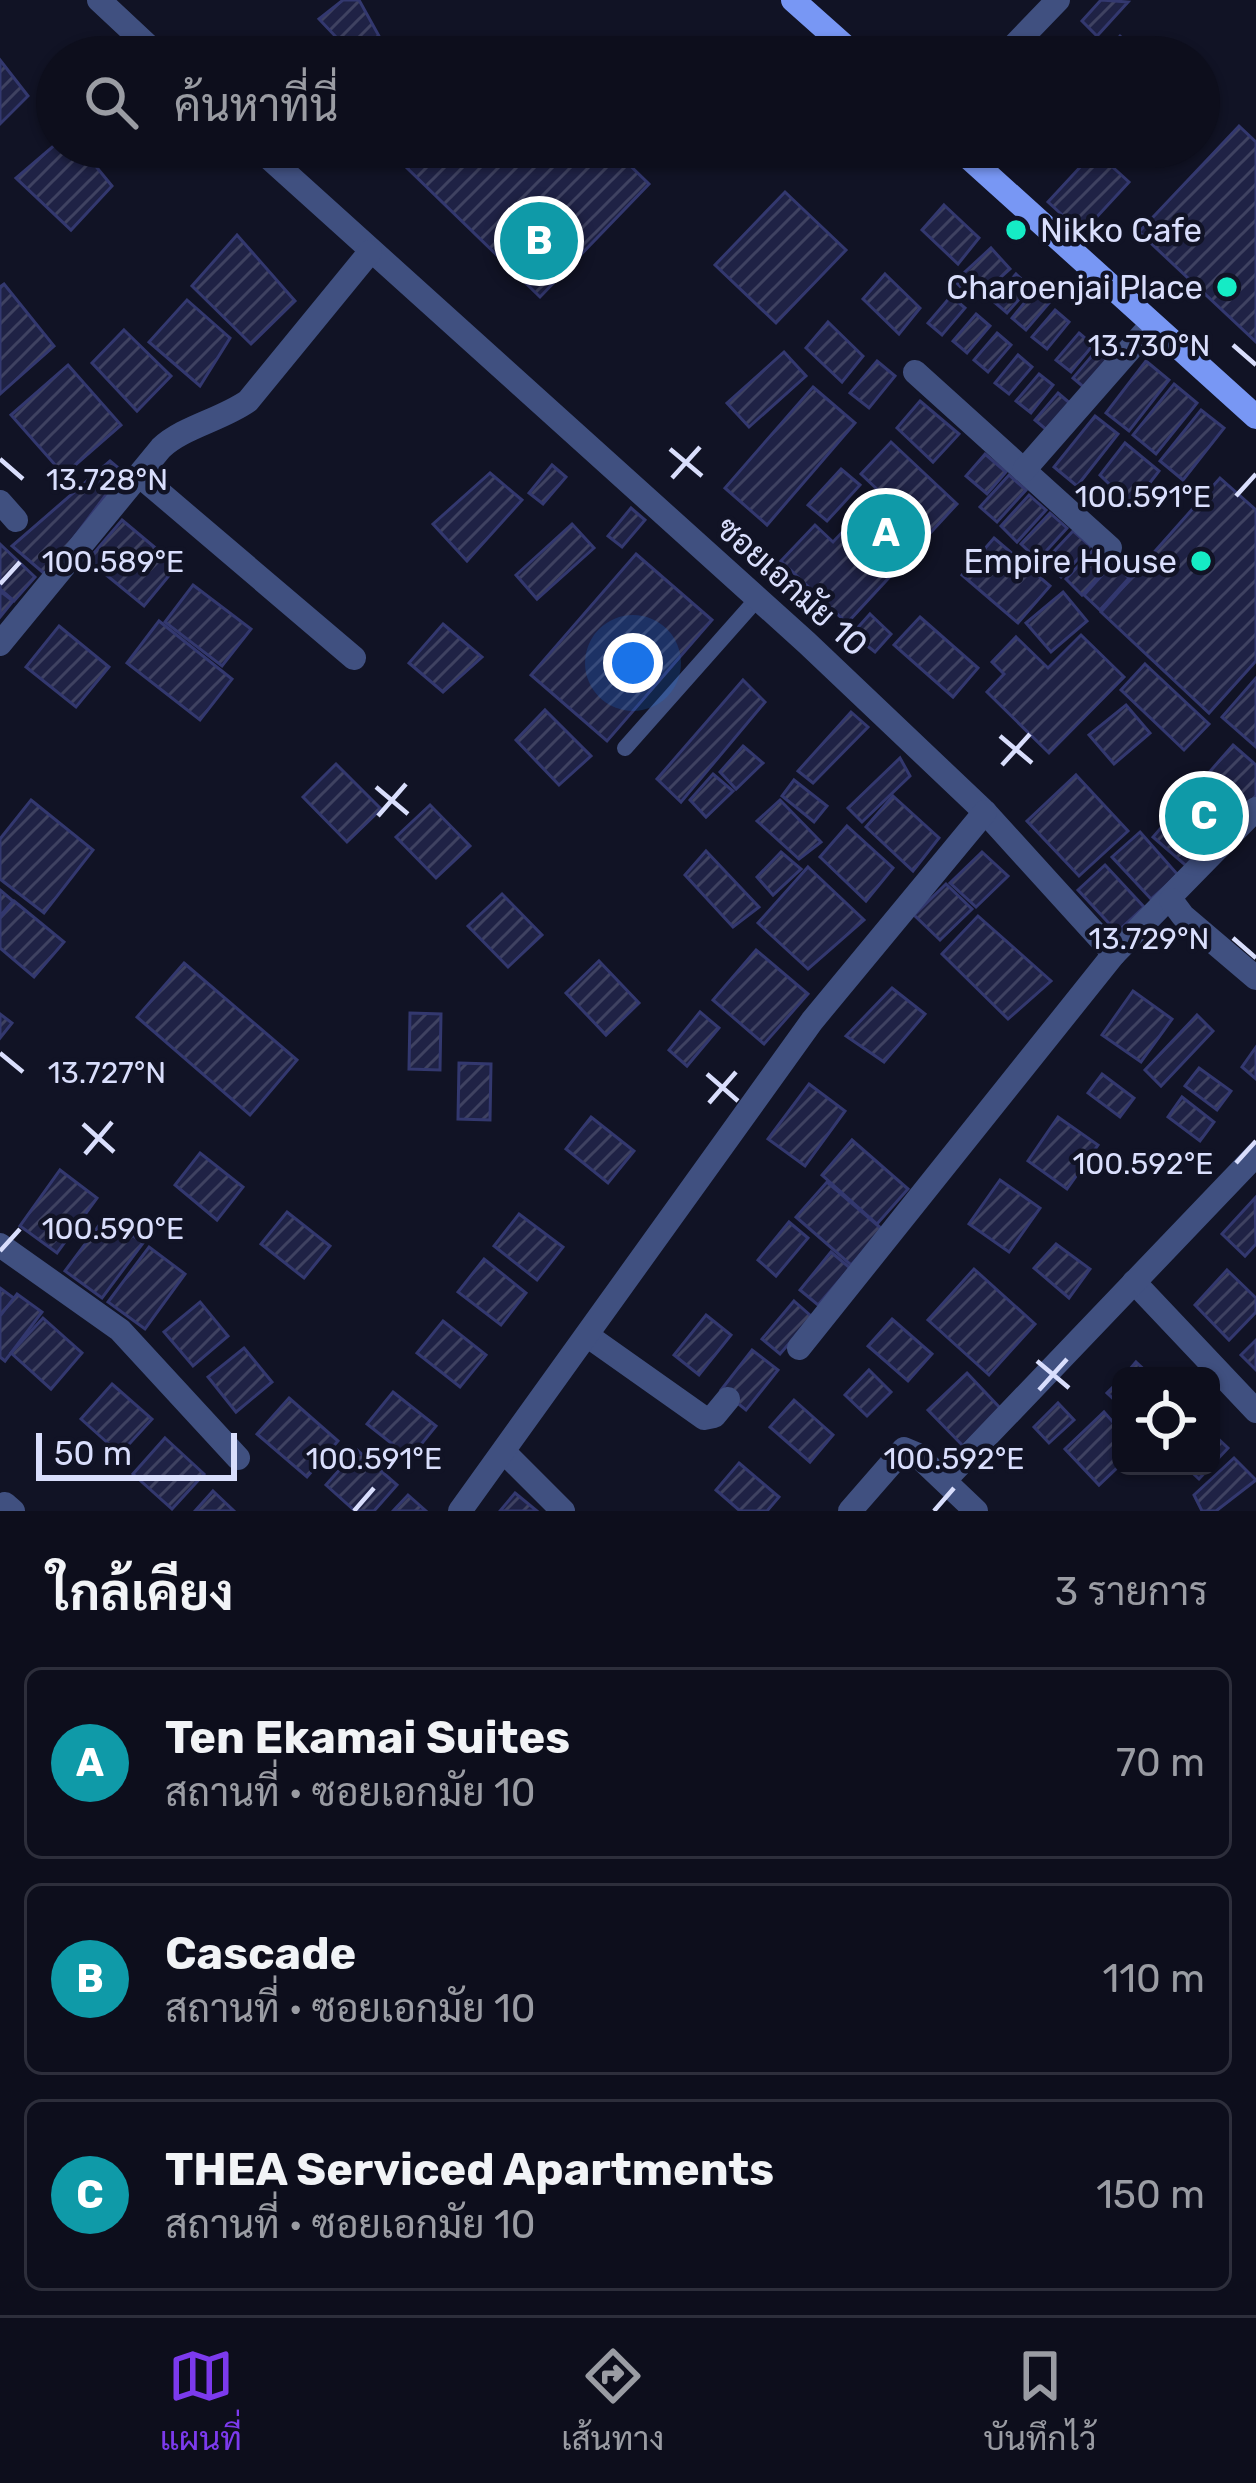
<!DOCTYPE html>
<html lang="th">
<head>
<meta charset="utf-8">
<style>
	body { margin:0; font-family:Rubik,Sarabun,sans-serif; background:#1b1c29; color:#f1f3f6 }
	.controls { position:absolute; right:36px; bottom:36px; display:grid; overflow:hidden; border-radius:18px; box-shadow:0 3px 9px #0004 }
	.controls button { width:108px; height:108px; display:grid; place-items:center; padding:0; border:0; border-bottom:3px solid #2d2e3b; background:#0d0e1c; color:#f1f3f6; font:60px sans-serif }
	.scale { position:absolute; left:36px; bottom:30px; width:201px; box-sizing:border-box; padding-left:12px; border:6px solid #d9defc; border-top:0; font-size:33px; line-height:42px; white-space:nowrap; color:#d9defc; -webkit-text-stroke:9px #111325; paint-order:stroke }
	.you { position:absolute; left:633px; top:663px; width:42px; height:42px; margin:-30px; border:9px solid #fff; border-radius:50%; background:#1a73e8; box-shadow:0 0 0 18px #1a73e833 }
	.badge { display:grid; place-items:center; width:78px; height:78px; border-radius:50%; background:#7c3aed; color:#fff; font-size:39px; font-weight:700 }
	.pin { position:absolute; translate:-50% -50%; border:6px solid #fff; box-shadow:0 3px 12px #0006 }
	.list { margin:0; padding:0; list-style:none }
	h2 { display:flex; justify-content:space-between; align-items:center; height:156px; margin:0; padding:0 48px; font-size:51px }
	h2 small { font-size:39px; font-weight:400; color:#9a9ca3 }
	.list li { display:grid; grid-template-columns:78px 1fr auto; gap:36px; align-items:center; box-sizing:border-box; height:192px; margin:0 24px 24px; padding:0 24px; border:3px solid #2d2e3b; border-radius:18px }
	.list b { display:block; font-size:45px; white-space:nowrap }
	.list p { margin:0; font-size:39px; white-space:nowrap; color:#9a9ca3 }
	.list em { font-size:39px; font-style:normal; color:#9a9ca3 }
	.icon { flex:none; width:66px; height:66px; fill:none; stroke:currentColor; stroke-width:2; stroke-linecap:round; stroke-linejoin:round }
	.map { position:relative; flex:none; width:1256px; height:1511px; overflow:hidden }
	.search { position:absolute; background:#0d0e1c; box-shadow:0 3px 9px #0004; left:36px; right:36px; top:36px; height:132px; display:flex; align-items:center; gap:30px; box-sizing:border-box; padding:0 42px; border-radius:66px; color:#9a9ca3; font-size:45px }
	.sheet { height:804px; background:#0d0e1c }
	nav { display:flex; justify-content:space-around; align-items:center; box-sizing:border-box; height:168px; border-top:3px solid #2d2e3b; background:#0d0e1c; font-size:33px; color:#9a9ca3 }
	nav a { display:grid; justify-items:center; gap:6px }
	nav .on { color:#7c3aed }
	.map>svg:first-child { display:block }
	.building { fill:url(#building-hatch); stroke:#33386f; stroke-width:3 }
	.lines { fill:none; stroke-linecap:round; stroke-linejoin:round }
	.lane { stroke:#405080; stroke-width:16 }
	.street { stroke:#405080; stroke-width:24 }
	.secondary { stroke:#7897f4; stroke-width:24 }
	.ticks { fill:none; stroke:#d9defc; stroke-width:4.5 }
	.poi-dot { fill:#15ebc5; stroke:#111325; stroke-width:4.5 }
	.labels { text-anchor:middle; dominant-baseline:central; stroke-width:9; stroke-linejoin:round; paint-order:stroke }
	.poi-label { font-size:33px; fill:#d9defc; stroke:#111325; text-anchor:end }
	.street-label { font-size:33px; fill:#d9defc; stroke:#111325 }
	.ticks-label { font-size:30px; text-anchor:middle; fill:#d9defc; stroke:#111325; stroke-width:9; stroke-linejoin:round; paint-order:stroke }
</style>
</head>
<body>
<div class="map">
<svg width="1256" height="1511" viewBox="0 0 1256 1511">
	<defs>
		<pattern id="building-hatch" width="6" height="6" patternUnits="userSpaceOnUse" patternTransform="scale(3)"><rect width="6" height="6" fill="#1f2245"/><path d="M-1 1l2-2M0 6l6-6M5 7l2-2" fill="none" stroke="#3f4261"/></pattern>
	</defs>
	<rect width="100%" height="100%" fill="#111325"/>
	<g class="building">
		<polygon points="343,0 359,0 379,36 362,57 355,57 319,19"/>
		<polygon points="1101,0 1128,2 1097,36 1082,21"/>
		<polygon points="1120,36 1143,57 1101,57"/>
		<polygon points="0,60 28,96 0,124"/>
		<polygon points="1239,126 1256,142 1256,342 1139,232"/>
		<polygon points="57,143 57,147 80,147 112,186 71,230 16,178"/>
		<polygon points="426,147 611,147 649,184 540,297 406,167"/>
		<polygon points="988,147 1019,147 1005,160"/>
		<polygon points="1095,151 1129,182 1082,233 1048,202"/>
		<polygon points="785,192 846,250 776,323 715,265"/>
		<polygon points="944,205 979,238 958,264 922,230"/>
		<polygon points="237,235 295,301 251,344 192,286"/>
		<polygon points="991,248 1010,269 974,301 955,281"/>
		<polygon points="885,274 920,308 899,334 863,299"/>
		<polygon points="1016,274 1030,287 1007,313 993,301"/>
		<polygon points="4,284 54,346 0,394 0,287"/>
		<polygon points="1034,291 1049,303 1026,330 1012,318"/>
		<polygon points="951,296 965,308 942,335 928,323"/>
		<polygon points="187,300 230,338 200,386 149,342"/>
		<polygon points="1055,310 1069,322 1047,349 1032,337"/>
		<polygon points="976,314 990,326 967,353 953,341"/>
		<polygon points="828,322 863,356 842,382 806,348"/>
		<polygon points="124,330 171,376 137,411 92,363"/>
		<polygon points="997,333 1011,345 988,372 974,360"/>
		<polygon points="1079,333 1093,345 1071,372 1056,360"/>
		<polygon points="1096,351 1110,363 1087,390 1073,378"/>
		<polygon points="784,352 806,376 749,427 727,403"/>
		<polygon points="1018,355 1032,367 1009,394 995,383"/>
		<polygon points="877,361 895,376 869,408 850,393"/>
		<polygon points="1146,361 1169,380 1129,431 1106,413"/>
		<polygon points="68,365 121,425 64,475 11,415"/>
		<polygon points="1039,374 1053,385 1031,413 1016,401"/>
		<polygon points="1174,384 1197,403 1156,454 1133,435"/>
		<polygon points="813,387 855,423 767,525 725,488"/>
		<polygon points="1058,393 1072,405 1049,432 1035,420"/>
		<polygon points="920,401 959,434 933,462 897,428"/>
		<polygon points="1201,410 1224,428 1183,480 1160,461"/>
		<polygon points="1095,416 1118,434 1077,486 1054,467"/>
		<polygon points="891,442 957,504 847,623 781,561 815,525 833,542 880,492 861,474"/>
		<polygon points="1125,443 1159,471 1132,506 1100,475"/>
		<polygon points="985,454 1006,472 987,494 966,476"/>
		<polygon points="110,461 123,472 46,575 12,546"/>
		<polygon points="552,465 566,477 543,504 529,493"/>
		<polygon points="841,469 860,485 827,521 808,505"/>
		<polygon points="490,473 522,500 467,561 433,524"/>
		<polygon points="1009,475 1026,490 997,522 980,507"/>
		<polygon points="1220,478 1256,510 1256,661 1209,713 1101,612"/>
		<polygon points="1029,495 1046,510 1017,542 1001,526"/>
		<polygon points="631,508 645,520 622,547 608,536"/>
		<polygon points="1050,513 1067,528 1038,560 1021,544"/>
		<polygon points="122,520 177,566 144,606 88,560"/>
		<polygon points="572,524 594,548 537,599 516,575"/>
		<polygon points="1073,531 1090,546 1061,577 1044,562"/>
		<polygon points="994,538 1050,586 1018,623 962,575"/>
		<polygon points="0,544 35,577 14,601 0,589"/>
		<polygon points="1095,548 1111,563 1082,595 1066,579"/>
		<polygon points="636,554 712,620 607,741 531,675"/>
		<polygon points="1113,563 1129,578 1100,610 1084,595"/>
		<polygon points="193,585 251,629 222,666 165,622"/>
		<polygon points="0,591 13,601 0,617"/>
		<polygon points="1063,592 1087,621 1051,652 1026,623"/>
		<polygon points="870,614 891,634 875,652 852,634"/>
		<polygon points="920,617 978,668 953,697 894,645"/>
		<polygon points="159,621 232,679 200,720 127,663"/>
		<polygon points="443,624 482,657 443,692 409,663"/>
		<polygon points="59,626 109,667 76,707 26,667"/>
		<polygon points="1081,635 1124,677 1049,753 987,692 1004,674 992,662 1016,637 1048,668"/>
		<polygon points="1145,664 1209,724 1184,750 1121,690"/>
		<polygon points="1256,678 1256,747 1222,717"/>
		<polygon points="743,680 765,702 681,802 657,779"/>
		<polygon points="1126,705 1150,733 1114,764 1089,735"/>
		<polygon points="545,710 591,756 559,785 516,740"/>
		<polygon points="851,712 868,727 813,783 798,771"/>
		<polygon points="1233,745 1256,765 1256,796 1191,870 1153,837"/>
		<polygon points="743,746 763,763 736,789 720,772"/>
		<polygon points="900,758 910,776 862,822 848,808"/>
		<polygon points="336,764 381,809 347,842 303,797"/>
		<polygon points="713,774 733,791 706,817 690,800"/>
		<polygon points="1076,775 1128,831 1079,876 1027,821"/>
		<polygon points="794,780 827,806 814,822 782,796"/>
		<polygon points="893,796 939,838 913,871 866,827"/>
		<polygon points="31,800 93,850 44,913 0,879 0,839"/>
		<polygon points="780,800 821,842 799,859 757,821"/>
		<polygon points="430,805 470,846 436,878 396,837"/>
		<polygon points="847,826 893,868 866,901 820,857"/>
		<polygon points="1140,832 1178,875 1151,899 1112,857"/>
		<polygon points="706,851 759,907 733,927 685,875"/>
		<polygon points="781,852 801,869 773,895 757,877"/>
		<polygon points="982,852 1008,876 976,907 950,883"/>
		<polygon points="1105,865 1144,907 1117,932 1078,890"/>
		<polygon points="808,867 864,920 808,969 758,923"/>
		<polygon points="946,884 972,909 940,940 914,915"/>
		<polygon points="0,890 13,901 0,916"/>
		<polygon points="502,894 542,935 508,967 468,926"/>
		<polygon points="14,901 64,942 34,977 0,948 0,918"/>
		<polygon points="978,916 1051,981 1008,1019 942,954"/>
		<polygon points="756,950 808,994 764,1044 713,1000"/>
		<polygon points="599,961 639,1003 606,1035 566,993"/>
		<polygon points="184,963 297,1060 250,1115 137,1017"/>
		<polygon points="892,988 925,1014 884,1062 846,1036"/>
		<polygon points="1133,991 1172,1019 1141,1062 1102,1035"/>
		<polygon points="700,1012 719,1028 687,1066 669,1050"/>
		<polygon points="410,1013 441,1014 440,1070 409,1069"/>
		<polygon points="0,1014 12,1023 0,1038"/>
		<polygon points="1197,1015 1213,1031 1161,1086 1145,1070"/>
		<polygon points="1256,1047 1256,1079 1242,1067"/>
		<polygon points="459,1063 491,1064 490,1120 458,1119"/>
		<polygon points="1199,1068 1231,1091 1217,1110 1185,1086"/>
		<polygon points="1102,1074 1134,1098 1120,1117 1088,1093"/>
		<polygon points="809,1084 845,1111 805,1166 768,1139"/>
		<polygon points="1182,1097 1214,1122 1200,1141 1168,1117"/>
		<polygon points="591,1117 634,1151 608,1183 566,1149"/>
		<polygon points="1058,1117 1098,1145 1067,1189 1028,1161"/>
		<polygon points="852,1140 908,1189 877,1224 822,1175"/>
		<polygon points="200,1153 243,1187 217,1220 175,1185"/>
		<polygon points="60,1170 97,1198 57,1253 20,1226"/>
		<polygon points="1000,1180 1040,1208 1009,1252 969,1224"/>
		<polygon points="827,1182 883,1230 851,1265 796,1217"/>
		<polygon points="1255,1198 1256,1244 1245,1256 1222,1234"/>
		<polygon points="287,1212 330,1246 304,1278 261,1244"/>
		<polygon points="519,1214 563,1247 537,1280 494,1246"/>
		<polygon points="106,1216 143,1243 102,1298 65,1271"/>
		<polygon points="789,1222 808,1238 776,1276 758,1260"/>
		<polygon points="1056,1244 1090,1269 1069,1298 1034,1268"/>
		<polygon points="149,1247 185,1274 145,1329 108,1302"/>
		<polygon points="831,1252 850,1268 818,1305 800,1290"/>
		<polygon points="484,1259 526,1293 501,1325 458,1292"/>
		<polygon points="974,1269 1035,1324 989,1375 928,1320"/>
		<polygon points="1227,1270 1256,1298 1256,1312 1229,1340 1195,1305"/>
		<polygon points="0,1288 15,1299 0,1319"/>
		<polygon points="17,1294 42,1312 5,1361 0,1357 0,1316"/>
		<polygon points="794,1301 812,1317 780,1354 762,1339"/>
		<polygon points="200,1302 228,1336 193,1366 164,1332"/>
		<polygon points="706,1315 731,1335 699,1375 674,1355"/>
		<polygon points="43,1318 82,1353 51,1389 11,1353"/>
		<polygon points="892,1319 932,1354 908,1381 868,1346"/>
		<polygon points="443,1321 486,1355 460,1387 417,1353"/>
		<polygon points="1256,1340 1256,1370 1241,1355"/>
		<polygon points="244,1348 272,1382 236,1412 208,1377"/>
		<polygon points="752,1350 778,1370 746,1410 721,1390"/>
		<polygon points="1136,1362 1151,1376 1124,1376"/>
		<polygon points="869,1370 891,1392 867,1416 845,1395"/>
		<polygon points="967,1373 1001,1409 963,1446 928,1410"/>
		<polygon points="1121,1379 1121,1406 1107,1393"/>
		<polygon points="112,1384 152,1419 120,1454 81,1419"/>
		<polygon points="393,1392 436,1426 410,1458 367,1424"/>
		<polygon points="289,1398 338,1441 307,1477 257,1434"/>
		<polygon points="794,1400 833,1435 810,1462 770,1427"/>
		<polygon points="1058,1403 1074,1420 1049,1443 1034,1427"/>
		<polygon points="1104,1412 1121,1431 1121,1464 1099,1485 1065,1449"/>
		<polygon points="1211,1432 1228,1448 1211,1466"/>
		<polygon points="165,1438 204,1474 172,1509 133,1474"/>
		<polygon points="357,1450 397,1485 374,1511 355,1511 326,1485"/>
		<polygon points="1234,1458 1256,1480 1216,1511 1202,1511 1194,1495"/>
		<polygon points="739,1463 779,1497 767,1511 740,1511 716,1490"/>
		<polygon points="1185,1466 1211,1466 1199,1479"/>
		<polygon points="213,1491 234,1511 195,1511"/>
		<polygon points="515,1493 537,1511 500,1511"/>
		<polygon points="408,1495 426,1511 393,1511"/>
	</g>
	<g class="lines">
		<polyline class="lane" points="625,748 758,598"/>
		<g class="street">
			<polyline points="99,0 160,57"/>
			<polyline points="1003,57 1058,0"/>
			<polyline points="257,147 807,643 985,812 1114,954 1256,809"/>
			<polyline points="915,372 1110,548"/>
			<polyline points="1024,470 1152,324"/>
			<polyline points="139,475 354,658"/>
			<polyline points="0,502 16,520"/>
			<path d="M0 644 161 448C183 427 221 420 248 401L370 252"/>
			<polyline points="1171,900 1183,916 1256,978"/>
			<polyline points="0,1245 120,1330 238,1458"/>
			<polyline points="1134,1282 1256,1411"/>
			<polyline points="588,1336 704,1418 714,1416 728,1399"/>
			<polyline points="799,1348 1114,954"/>
			<polyline points="505,1453 563,1511"/>
			<polyline points="945,1480 1256,1155"/>
			<polyline points="5,1504 13,1511"/>
			<polyline points="460,1511 812,1021 985,812"/>
			<polyline points="850,1511 904,1449 916,1454 976,1511"/>
		</g>
		<g class="secondary">
			<polyline points="793,0 857,57"/>
			<polyline points="957,147 1256,417"/>
		</g>
	</g>
	<path class="ticks" d="M1233 345 1256 365M670 449 702 476M0 459 23 479M672 478 700 447M1236 496 1256 474M0 584 20 562M1000 736 1032 763M1002 765 1030 734M376 787 408 814M378 816 406 784M1233 938 1256 958M0 1053 23 1072M707 1074 738 1101M709 1103 736 1072M83 1124 114 1152M85 1154 112 1122M1236 1163 1256 1141M0 1251 20 1229M1037 1361 1069 1388M1039 1390 1067 1359M354 1511 374 1488M934 1511 954 1488"/>
	<g class="poi-dot">
		<circle cx="1016" cy="230" r="12"/>
		<circle cx="1227" cy="287" r="12"/>
		<circle cx="1201" cy="561" r="12"/>
	</g>
	<g class="labels">
		<g class="poi-label">
			<text x="1040" y="230" text-anchor="start">Nikko Cafe</text>
			<text x="1203" y="287">Charoenjai Place</text>
			<text x="1177" y="561">Empire House</text>
		</g>
		<g class="street-label">
			<text transform="translate(792 586) rotate(42)">ซอยเอกมัย 10</text>
		</g>
	</g>
	<g class="ticks-label">
		<text x="1149" y="356">13.730°N</text>
		<text x="107" y="490">13.728°N</text>
		<text x="1143" y="507">100.591°E</text>
		<text x="113" y="572">100.589°E</text>
		<text x="1149" y="949">13.729°N</text>
		<text x="107" y="1083">13.727°N</text>
		<text x="1143" y="1174">100.592°E</text>
		<text x="113" y="1239">100.590°E</text>
		<text x="374" y="1469">100.591°E</text>
		<text x="954" y="1469">100.592°E</text>
	</g>
</svg>
<div class="controls">
<button><svg class="icon" aria-label="locate" viewBox="0 0 24 24"><circle cx="12" cy="12" r="6"/><path d="M12 2v4M12 18v4M2 12h4M18 12h4"/></svg></button>
</div>
<div class="scale">50 m</div>
<div class="you"></div>
<div class="pin badge" style="left:886px;top:533px;background:#0f9aa8">A</div>
<div class="pin badge" style="left:539px;top:241px;background:#0f9aa8">B</div>
<div class="pin badge" style="left:1204px;top:816px;background:#0f9aa8">C</div>
<div class="search"><svg class="icon" aria-label="search" viewBox="0 0 24 24"><circle cx="10" cy="10" r="6"/><path d="M15 15l6 6"/></svg>ค้นหาที่นี่</div>
</div>
<section class="sheet">
<h2>ใกล้เคียง<small>3 รายการ</small></h2>
<ul class="list">
<li><span class="badge" style="background:#0f9aa8">A</span><div><b>Ten Ekamai Suites</b><p>สถานที่ · ซอยเอกมัย 10</p></div><em>70 m</em></li>
<li><span class="badge" style="background:#0f9aa8">B</span><div><b>Cascade</b><p>สถานที่ · ซอยเอกมัย 10</p></div><em>110 m</em></li>
<li><span class="badge" style="background:#0f9aa8">C</span><div><b>THEA Serviced Apartments</b><p>สถานที่ · ซอยเอกมัย 10</p></div><em>150 m</em></li>
</ul>
</section>
<nav>
<a class="on"><svg class="icon" aria-label="map" viewBox="0 0 24 24"><path d="M3 6l6-2 6 2 6-2v14l-6 2-6-2-6 2zM9 4v14M15 6v14"/></svg>แผนที่</a>
<a><svg class="icon" aria-label="directions" viewBox="0 0 24 24"><path d="M12 3l9 9-9 9-9-9zM9 14v-3h6M13 9l2 2-2 2"/></svg>เส้นทาง</a>
<a><svg class="icon" aria-label="saved" viewBox="0 0 24 24"><path d="M7 4h10v16l-5-4-5 4z"/></svg>บันทึกไว้</a>
</nav>
</body>
</html>
